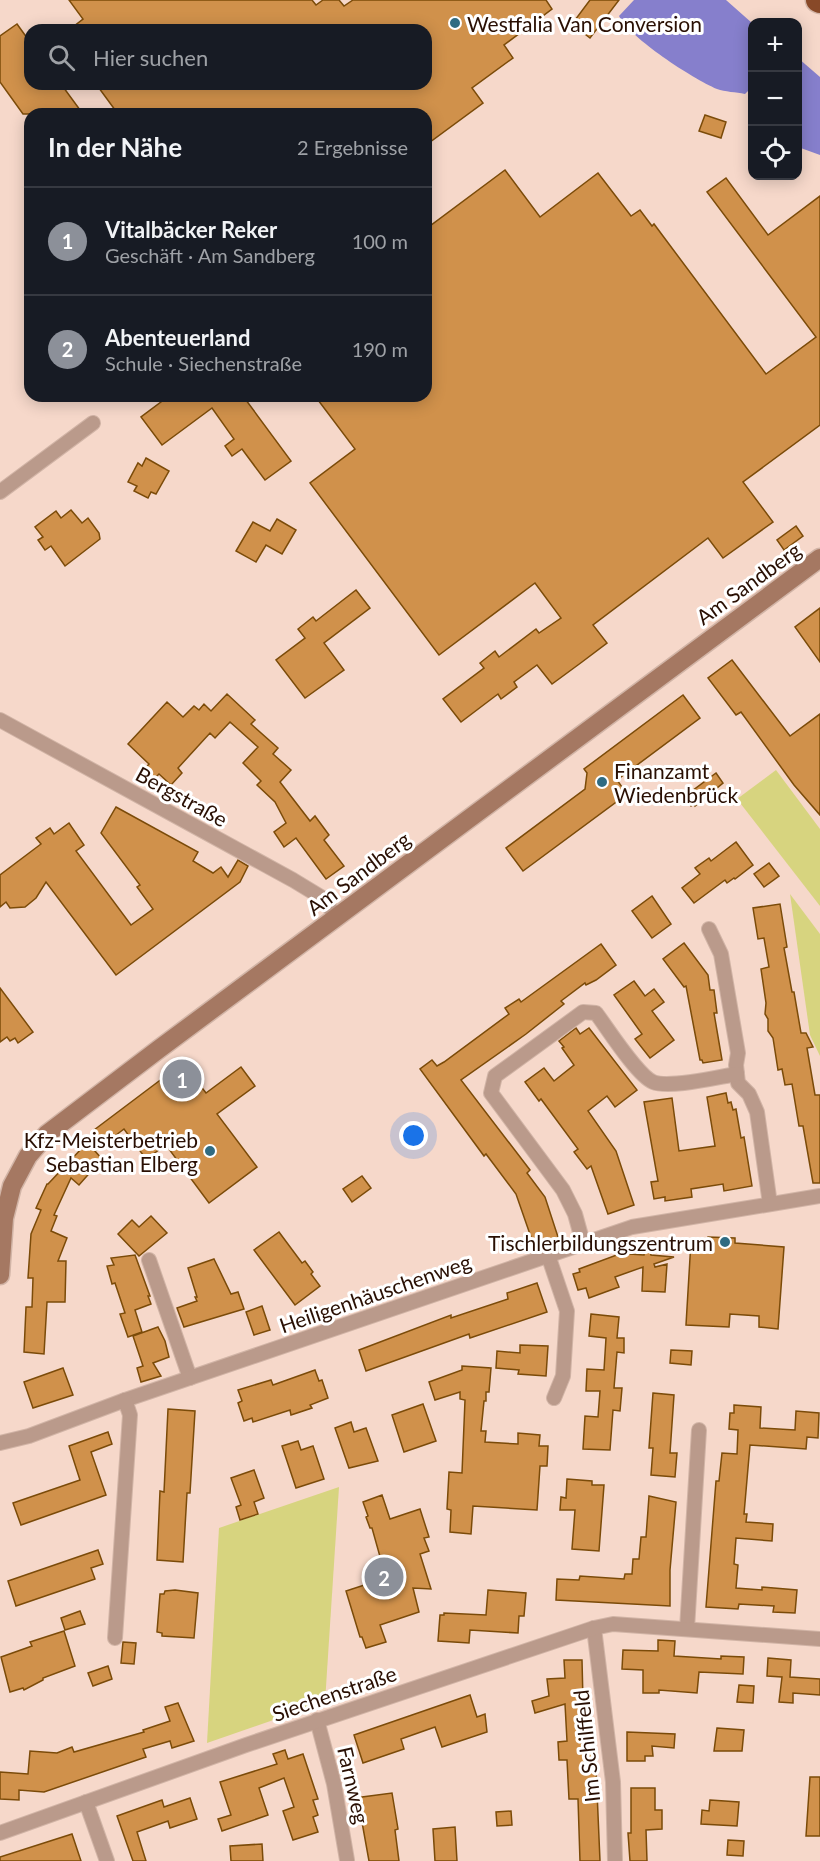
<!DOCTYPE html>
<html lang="de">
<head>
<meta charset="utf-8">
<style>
	body { margin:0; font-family:Lato,sans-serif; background:#20242c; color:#f1f3f6 }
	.controls { position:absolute; right:18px; top:18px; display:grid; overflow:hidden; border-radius:12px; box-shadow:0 3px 15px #0003 }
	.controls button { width:54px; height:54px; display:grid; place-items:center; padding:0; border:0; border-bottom:2px solid #363941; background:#171b24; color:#f1f3f6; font:30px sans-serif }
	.you { position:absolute; left:414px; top:1136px; width:21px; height:21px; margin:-15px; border:4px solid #fff; border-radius:50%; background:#1a73e8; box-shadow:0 0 0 9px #1a73e833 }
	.badge { display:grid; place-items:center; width:39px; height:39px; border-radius:50%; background:#8c9099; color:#fff; font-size:20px; font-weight:700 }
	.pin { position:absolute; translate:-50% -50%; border:3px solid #fff; box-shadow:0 2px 6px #0006 }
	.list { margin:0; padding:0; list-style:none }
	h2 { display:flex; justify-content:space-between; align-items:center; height:78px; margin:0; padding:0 24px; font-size:26px }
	h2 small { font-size:20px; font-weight:400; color:#9ea1a6 }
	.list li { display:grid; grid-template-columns:39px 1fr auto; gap:18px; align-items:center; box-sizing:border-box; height:108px; padding:0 24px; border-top:2px solid #363941 }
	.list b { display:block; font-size:22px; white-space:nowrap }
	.list p { margin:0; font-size:20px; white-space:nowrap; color:#9ea1a6 }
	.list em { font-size:20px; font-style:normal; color:#9ea1a6 }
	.icon { flex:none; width:33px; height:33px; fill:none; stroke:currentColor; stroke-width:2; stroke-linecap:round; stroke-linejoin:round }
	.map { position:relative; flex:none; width:820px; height:1861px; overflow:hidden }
	.search { position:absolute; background:#171b24; box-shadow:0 3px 15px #0003; left:24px; top:24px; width:408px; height:66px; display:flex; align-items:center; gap:15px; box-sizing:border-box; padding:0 21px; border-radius:18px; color:#9ea1a6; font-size:22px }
	.panel { position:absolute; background:#171b24; box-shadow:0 3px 15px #0003; left:24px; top:108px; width:408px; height:294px; border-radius:18px }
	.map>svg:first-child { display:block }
	.green { fill:#d7d47f }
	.water { fill:#867fcc }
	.building { fill:#d0914b; stroke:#7b4b09; stroke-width:1.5 }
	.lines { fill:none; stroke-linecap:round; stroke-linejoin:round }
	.street-casing { stroke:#d1b4a6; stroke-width:16 }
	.secondary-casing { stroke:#d1b4a6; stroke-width:21 }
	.highway-casing { stroke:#d1b4a6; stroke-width:27 }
	.street { stroke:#ba9a8b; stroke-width:14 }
	.secondary { stroke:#a57862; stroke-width:18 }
	.highway { stroke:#884928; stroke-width:24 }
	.poi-dot { fill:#2f6b82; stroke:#fff; stroke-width:2 }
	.labels { text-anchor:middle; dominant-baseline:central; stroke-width:6; stroke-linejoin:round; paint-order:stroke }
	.poi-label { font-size:21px; fill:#290f03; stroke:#fff; text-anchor:start }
	.street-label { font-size:21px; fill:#290f03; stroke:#fff }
</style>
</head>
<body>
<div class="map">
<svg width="820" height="1861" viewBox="0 0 820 1861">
	<rect width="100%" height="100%" fill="#f6d8ca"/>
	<g class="green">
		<polygon points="776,770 820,829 820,906 737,799"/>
		<polygon points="790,894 820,934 820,1056 810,1035"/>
		<polygon points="339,1487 325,1702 207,1743 219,1528"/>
	</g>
	<g class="water">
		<path d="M634 0H726L752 23V87L745 94C736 92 725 92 717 89 692 78 631 39 619 16Z"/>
		<polygon points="798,58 820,77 820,155 798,147"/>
	</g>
	<g class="building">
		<polygon points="69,0 312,0 316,5 323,0 339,0 344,6 353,0 546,0 552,9 504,45 513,58 472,88 483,103 426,145 426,114 118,114 96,84 426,84 426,30 69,30 83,19"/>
		<polygon points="590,0 619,0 590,38 572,24"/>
		<polygon points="17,24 30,42 30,84 61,84 83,114 23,114 0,82 0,36"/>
		<polygon points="705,115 726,122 721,138 699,131"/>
		<polygon points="505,170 540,217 598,173 631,216 640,210 652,226 654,224 766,374 816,337 707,192 726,178 768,235 820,196 820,425 743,482 773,522 723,558 708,538 593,625 607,643 582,662 552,684 537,665 514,682 517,687 501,699 498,694 461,722 443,699 484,668 480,663 495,651 499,657 536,629 539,633 561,618 535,583 439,655 310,483 355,449 315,396 426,396 426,229"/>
		<polygon points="169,396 243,396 291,461 265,480 242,449 232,456 225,446 234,439 212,408 162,445 141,417"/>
		<polygon points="146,458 169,471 156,494 151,492 148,498 134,491 137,486 128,482 138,463 142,466"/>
		<polygon points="71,510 82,523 88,518 99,533 100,539 65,566 51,546 45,550 38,540 43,537 35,527 56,511 61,518"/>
		<polygon points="277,519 296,530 282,554 266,545 256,562 236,551 253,522 270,531"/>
		<polygon points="796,526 803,536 784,550 777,540"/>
		<polygon points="356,590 370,608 324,643 344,670 305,698 276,660 305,638 298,629 313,617 316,621"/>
		<polygon points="820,608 820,662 795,627"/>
		<polygon points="732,660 790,736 820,714 820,815 794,785 741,712 736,715 708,678"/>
		<polygon points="227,694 255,720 251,724 278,748 273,754 291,770 280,782 310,821 315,816 329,835 324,840 344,866 326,879 296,838 284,847 274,832 286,823 275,802 257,785 261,781 243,763 258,747 230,722 215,738 210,733 178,768 182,773 171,785 159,774 152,781 142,772 149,764 128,744 167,702 183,717 194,706 199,710 204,704 211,711"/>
		<polygon points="683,695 700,718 617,780 627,794 523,871 506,848 585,789 587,773 584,769"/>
		<polygon points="716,773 723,783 695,806 694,804 691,806 684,797"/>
		<polygon points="116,807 198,852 193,861 213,873 221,867 228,877 238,860 248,866 240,882 116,975 46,882 36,898 25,907 10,908 6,902 0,907 0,875 41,844 36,838 50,828 54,834 69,823 84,845 76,851 131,925 153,909 137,887 140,885 101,833"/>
		<polygon points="736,842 753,865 735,879 734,878 727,883 725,880 694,903 682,888 700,874 695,868 709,858 711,861"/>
		<polygon points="769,863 779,876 764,887 754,874"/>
		<polygon points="652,896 671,924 652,938 632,911"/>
		<polygon points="780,904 787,947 784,948 792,992 794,992 801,1033 806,1033 813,1047 807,1048 815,1095 820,1095 820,1183 813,1183 803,1126 799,1126 792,1084 785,1085 782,1069 778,1070 773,1038 768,1031 768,1019 765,1014 766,1003 761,969 769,967 764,938 758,939 753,908"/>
		<polygon points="684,943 708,975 710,990 714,990 717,1013 714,1013 722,1060 703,1063 702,1060 700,1060 686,986 684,987 663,959"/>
		<polygon points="601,944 616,965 596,980 586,985 585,983 561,1001 564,1004 526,1034 461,1080 530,1170 527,1173 545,1197 559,1240 540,1246 537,1238 532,1240 516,1194 486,1154 484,1156 420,1069 432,1060 437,1066 444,1062 509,1014 505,1008 519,999 521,1002"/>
		<polygon points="634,981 645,996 654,989 664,1002 652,1011 674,1040 650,1058 635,1039 642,1034 614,995"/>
		<polygon points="0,988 33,1032 18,1043 15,1038 10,1041 7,1037 0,1042"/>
		<polygon points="576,1028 580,1034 589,1028 637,1090 615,1107 607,1096 588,1111 616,1151 634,1205 608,1214 591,1166 587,1169 574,1152 578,1149 541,1099 539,1101 525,1082 544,1068 554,1081 574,1065 562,1048 564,1047 559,1041"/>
		<polygon points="183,1063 206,1093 241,1067 255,1086 217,1114 257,1167 209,1203 166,1145 146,1159 124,1129 95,1151 102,1159 79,1185 71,1178 54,1215 57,1216 51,1231 67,1238 58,1261 66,1261 65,1302 47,1302 44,1354 24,1352 26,1307 32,1307 33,1278 28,1278 31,1234 41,1210 36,1208 47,1184 48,1184 83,1147 96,1132 94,1130"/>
		<polygon points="726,1093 728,1103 731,1102 733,1110 736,1109 741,1138 744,1137 752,1186 724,1191 723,1184 691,1189 692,1197 665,1201 665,1197 654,1199 651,1182 658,1181 644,1102 672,1098 679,1151 715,1146 707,1097"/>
		<polygon points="362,1176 371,1188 352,1202 343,1189"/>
		<polygon points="151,1216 167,1233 139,1256 118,1234 132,1220 139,1227"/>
		<polygon points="279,1232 302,1263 305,1261 313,1272 311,1274 320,1286 295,1305 254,1250"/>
		<polygon points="708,1237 735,1238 735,1243 784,1247 778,1329 759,1327 759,1316 730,1314 729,1327 686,1325 691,1241 707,1242"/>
		<polygon points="646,1239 651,1255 674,1257 654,1264 655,1267 667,1264 665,1292 642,1291 643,1267 615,1277 619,1287 589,1298 586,1288 578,1290 573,1274 580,1272 579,1269 630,1250 630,1254 644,1255"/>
		<polygon points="135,1255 150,1296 148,1296 151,1304 135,1310 142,1332 128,1337 120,1314 125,1313 115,1283 112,1284 107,1266 114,1265 111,1258"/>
		<polygon points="214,1259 231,1294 238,1292 244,1309 184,1327 177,1308 197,1301 195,1297 197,1297 188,1268"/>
		<polygon points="537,1283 547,1312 470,1338 469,1334 366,1371 359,1350 451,1315 451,1318 508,1299 507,1293"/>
		<polygon points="262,1306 270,1330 254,1335 246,1312"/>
		<polygon points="591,1314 619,1317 617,1338 624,1338 624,1353 617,1352 614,1388 622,1388 620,1411 613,1410 610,1450 583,1449 585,1416 598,1417 600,1391 586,1391 587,1369 604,1370 606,1338 589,1336"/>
		<polygon points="158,1327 165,1341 169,1357 153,1363 161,1376 141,1382 137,1368 143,1366 133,1336"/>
		<polygon points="520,1345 548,1346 546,1376 518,1374 519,1370 496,1368 497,1351 520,1353"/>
		<polygon points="671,1350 692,1351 691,1365 670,1363"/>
		<polygon points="462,1366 491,1368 489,1392 486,1392 486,1401 484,1401 481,1431 486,1431 485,1442 518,1444 518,1433 540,1435 539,1446 548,1446 547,1466 540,1466 537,1510 473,1506 471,1534 450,1532 451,1510 447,1509 449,1472 462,1473 465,1400 460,1399 460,1392 435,1400 429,1382 462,1370"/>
		<polygon points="63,1368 73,1395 33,1408 24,1382"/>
		<polygon points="315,1370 319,1381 322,1380 328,1398 310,1405 312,1408 291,1415 290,1410 253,1422 252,1418 244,1421 238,1403 242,1401 238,1390 271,1380 273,1385"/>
		<polygon points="653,1393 674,1395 670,1453 677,1453 675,1477 651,1475 653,1448 649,1448"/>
		<polygon points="423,1404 436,1441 404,1452 392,1415"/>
		<polygon points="734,1405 761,1407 760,1428 795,1430 796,1411 819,1413 818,1438 807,1437 806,1449 750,1445 744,1514 747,1514 746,1522 773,1524 772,1541 736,1538 734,1564 738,1565 736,1588 762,1590 762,1587 797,1590 795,1613 773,1612 774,1606 739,1604 738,1609 706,1607 716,1481 719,1481 722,1453 737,1454 738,1430 729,1429 730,1413 734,1413"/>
		<polygon points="168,1409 195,1411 190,1493 187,1493 183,1562 157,1560 160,1491 164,1492"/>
		<polygon points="351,1422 354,1432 366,1428 378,1461 349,1468 335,1428"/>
		<polygon points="108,1432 112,1444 91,1452 106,1495 21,1525 13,1503 80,1480 69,1446"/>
		<polygon points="298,1441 301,1450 313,1446 324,1479 296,1488 282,1446"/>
		<polygon points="254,1470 264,1498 254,1502 258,1514 240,1520 236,1507 241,1505 231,1478"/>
		<polygon points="567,1479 592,1481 592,1485 604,1485 599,1551 572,1549 575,1510 560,1510 561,1497 566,1498"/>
		<polygon points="382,1495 390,1519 420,1509 429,1537 424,1538 429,1551 420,1554 431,1589 413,1588 419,1612 380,1625 386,1642 366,1648 362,1637 360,1637 346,1591 386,1578 372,1528 370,1528 366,1517 368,1516 363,1502"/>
		<polygon points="649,1496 676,1502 670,1570 670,1606 556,1600 557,1579 579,1580 580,1576 624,1579 625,1574 632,1574 633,1559 639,1559 641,1537 646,1537"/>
		<polygon points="98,1550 103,1564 91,1568 95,1579 16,1606 8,1581"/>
		<polygon points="175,1590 198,1593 194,1638 162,1636 162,1633 157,1632 160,1594 164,1594 165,1591"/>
		<polygon points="488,1590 526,1593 524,1616 519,1616 518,1633 470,1630 469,1643 438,1641 440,1615 444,1615 444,1613 486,1615"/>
		<polygon points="80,1611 85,1624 65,1630 61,1618"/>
		<polygon points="64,1631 75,1666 43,1678 43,1680 24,1690 23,1688 10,1692 1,1657 32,1646 30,1642"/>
		<polygon points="658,1640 675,1641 674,1656 721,1659 721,1656 744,1657 743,1674 699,1672 697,1693 659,1690 659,1693 643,1693 643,1670 622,1669 623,1650 658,1651"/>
		<polygon points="123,1642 136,1643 134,1664 121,1663"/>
		<polygon points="768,1658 791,1660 790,1677 820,1679 820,1695 793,1693 793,1703 779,1702 782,1677 767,1676"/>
		<polygon points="564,1660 582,1660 583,1701 588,1701 590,1745 595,1745 600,1861 580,1861 578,1799 569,1799 567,1760 559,1760 558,1742 567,1741 565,1704 535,1713 532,1701 549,1696 547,1679 565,1678"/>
		<polygon points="108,1666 112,1679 93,1686 88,1673"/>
		<polygon points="739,1685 754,1686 753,1703 737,1702"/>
		<polygon points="470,1695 477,1717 485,1714 487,1732 442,1747 435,1727 401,1739 404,1749 363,1763 354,1735"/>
		<polygon points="178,1703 194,1741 172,1748 170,1741 143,1749 146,1757 44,1792 19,1790 19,1800 0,1799 0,1772 28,1774 30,1751 57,1753 72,1747 74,1752 144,1732 143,1730 170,1721 165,1707"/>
		<polygon points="717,1728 744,1730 742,1751 714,1751"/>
		<polygon points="627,1732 675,1734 674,1748 652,1746 653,1756 645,1756 645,1761 627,1761"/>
		<polygon points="285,1750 288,1759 303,1754 318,1799 313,1800 318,1815 313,1817 318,1832 293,1840 283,1811 294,1807 284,1778 259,1788 268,1815 222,1831 218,1819 231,1815 220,1782 277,1764 273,1754"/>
		<polygon points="810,1777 820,1777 820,1836 806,1836"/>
		<polygon points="631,1788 655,1788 655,1810 662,1810 662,1829 646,1830 647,1861 630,1861 628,1833 631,1833"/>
		<polygon points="392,1793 398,1829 395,1830 399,1861 369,1861 358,1800 362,1797"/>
		<polygon points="190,1798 197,1819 170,1828 168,1821 137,1832 146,1861 133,1861 117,1816 162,1800 164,1807"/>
		<polygon points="710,1800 739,1802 737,1826 701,1824 702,1810 709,1811"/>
		<polygon points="511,1811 512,1825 497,1826 496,1812"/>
		<polygon points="455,1827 457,1861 435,1861 433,1829"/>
		<polygon points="72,1834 81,1861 0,1861 0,1857"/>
		<polygon points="728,1840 744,1841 743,1856 727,1855"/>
		<polygon points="262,1844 263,1861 231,1861 230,1846"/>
	</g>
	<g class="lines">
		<defs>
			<g id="street">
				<polyline points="0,492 93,423"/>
				<polyline points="0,720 293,880 321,897 337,917"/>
				<polyline points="709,929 721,954 738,1053 736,1065 738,1083 749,1094 757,1112 770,1204"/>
				<path d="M583 1243 575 1214 563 1190 491 1093 495 1076 583 1012 596 1013C608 1029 637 1075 653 1082 669 1089 718 1077 737 1074"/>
				<polyline points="548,1255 567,1311 563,1376 554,1398"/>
				<polyline points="149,1260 190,1378"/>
				<polyline points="0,1443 29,1436 125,1400 632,1227 820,1196"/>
				<polyline points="594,1628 613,1782 615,1861"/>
				<polyline points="687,1629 699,1430"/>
				<polyline points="115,1638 130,1415 125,1400"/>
				<polyline points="317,1720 334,1784 347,1860"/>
				<polyline points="86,1802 107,1861"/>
				<polyline points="0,1833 246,1745 594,1628 613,1624 820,1639"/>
			</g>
			<polyline id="secondary" points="0,1275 4,1218 12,1186 28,1156 47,1134 159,1049 820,558"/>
			<polyline id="highway" points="818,0 820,1"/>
		</defs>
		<use href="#street" class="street-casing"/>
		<use href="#secondary" class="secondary-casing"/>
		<use href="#highway" class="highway-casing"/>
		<use href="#street" class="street"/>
		<use href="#secondary" class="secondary"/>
		<use href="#highway" class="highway"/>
	</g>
	<g class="poi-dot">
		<circle cx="455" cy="23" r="6"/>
		<circle cx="602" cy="782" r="6"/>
		<circle cx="210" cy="1151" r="6"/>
		<circle cx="725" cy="1242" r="6"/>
	</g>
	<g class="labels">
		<g class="poi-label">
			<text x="467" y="23">Westfalia Van Conversion</text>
			<text x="614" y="770">Finanzamt<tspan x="614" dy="24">Wiedenbrück</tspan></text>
			<text x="198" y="1139" text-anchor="end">Kfz-Meisterbetrieb<tspan x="198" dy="24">Sebastian Elberg</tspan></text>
			<text x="713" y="1242" text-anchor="end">Tischlerbildungszentrum</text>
		</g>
		<g class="street-label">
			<text transform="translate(748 583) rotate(-36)">Am Sandberg</text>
			<text transform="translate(182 796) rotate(29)">Bergstraße</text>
			<text transform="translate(358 873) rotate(-37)">Am Sandberg</text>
			<text transform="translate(375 1293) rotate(-19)">Heiligenhäuschenweg</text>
			<text transform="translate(334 1693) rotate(-19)">Siechenstraße</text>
			<text transform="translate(586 1746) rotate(-96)">Im Schilffeld</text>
			<text transform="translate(354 1785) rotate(77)">Farnweg</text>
		</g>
	</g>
</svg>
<div class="controls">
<button>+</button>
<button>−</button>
<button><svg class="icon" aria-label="locate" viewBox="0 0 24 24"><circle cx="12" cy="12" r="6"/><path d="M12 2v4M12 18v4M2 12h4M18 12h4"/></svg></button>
</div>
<div class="you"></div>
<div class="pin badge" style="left:182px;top:1079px">1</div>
<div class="pin badge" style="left:384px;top:1577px">2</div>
<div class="search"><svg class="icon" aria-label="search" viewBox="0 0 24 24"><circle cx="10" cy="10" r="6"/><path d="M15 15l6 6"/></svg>Hier suchen</div>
<section class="panel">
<h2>In der Nähe<small>2 Ergebnisse</small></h2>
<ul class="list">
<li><span class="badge">1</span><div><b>Vitalbäcker Reker</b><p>Geschäft · Am Sandberg</p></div><em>100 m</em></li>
<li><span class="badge">2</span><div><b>Abenteuerland</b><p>Schule · Siechenstraße</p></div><em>190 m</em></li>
</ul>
</section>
</div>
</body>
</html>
